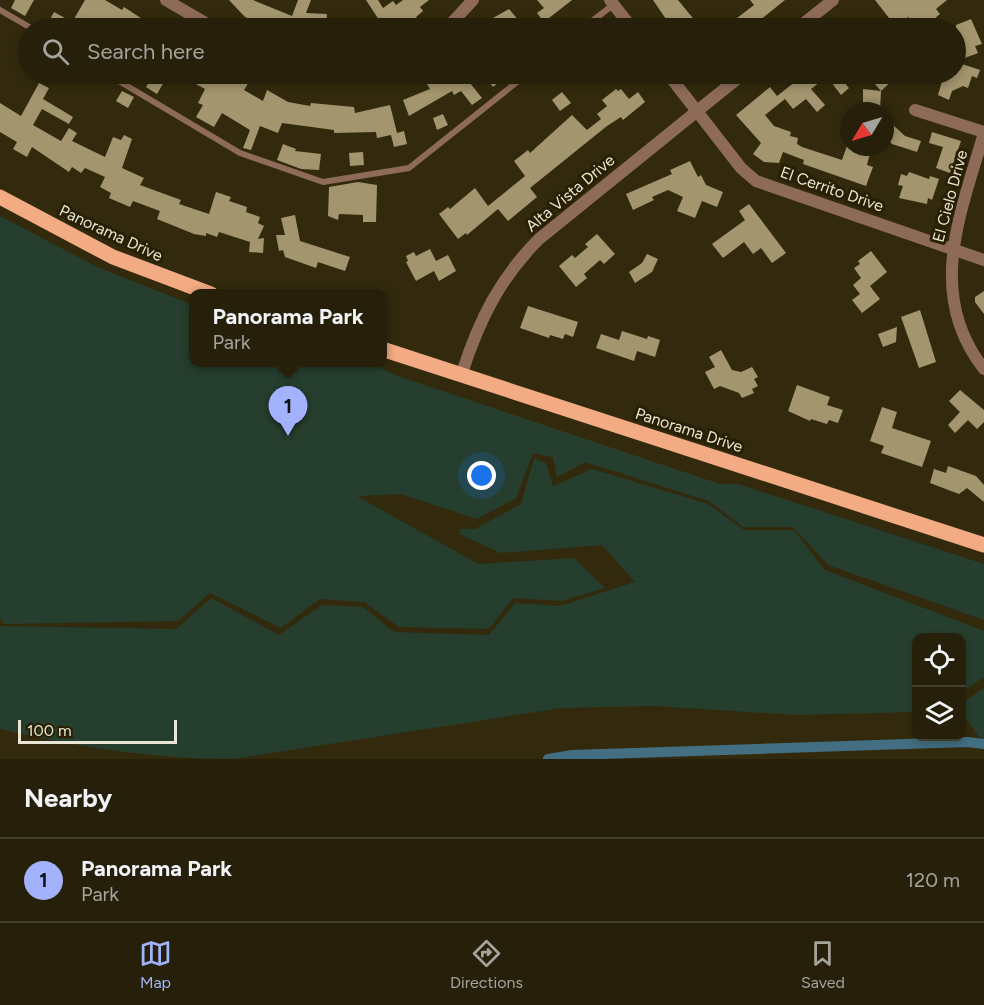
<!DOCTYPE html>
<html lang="en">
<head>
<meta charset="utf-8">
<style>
	body { margin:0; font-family:Figtree,sans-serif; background:#2e2813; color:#f1f3f6 }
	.controls { position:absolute; right:18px; bottom:18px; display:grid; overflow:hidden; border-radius:12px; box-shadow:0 3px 9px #0003 }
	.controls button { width:54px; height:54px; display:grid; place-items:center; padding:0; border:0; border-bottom:2px solid #423e2b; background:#26200a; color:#f1f3f6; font:30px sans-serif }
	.compass { position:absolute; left:840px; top:102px; width:54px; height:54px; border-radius:50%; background:#26200a; box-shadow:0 3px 9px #0003; rotate:232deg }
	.scale { position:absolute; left:18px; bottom:15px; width:159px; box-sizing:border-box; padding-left:6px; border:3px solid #ebe5d5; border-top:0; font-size:16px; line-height:21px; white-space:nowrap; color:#ebe5d5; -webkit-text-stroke:4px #292003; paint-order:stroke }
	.you { position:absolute; left:482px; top:476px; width:21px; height:21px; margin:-15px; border:4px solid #fff; border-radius:50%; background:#1a73e8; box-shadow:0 0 0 9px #1a73e833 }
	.badge { display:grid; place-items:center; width:39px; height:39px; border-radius:50%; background:#a2b2fd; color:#111; font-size:20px; font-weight:700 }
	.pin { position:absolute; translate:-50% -50px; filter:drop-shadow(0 2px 3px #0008) }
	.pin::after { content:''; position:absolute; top:32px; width:21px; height:18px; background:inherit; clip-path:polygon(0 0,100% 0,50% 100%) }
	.popup { position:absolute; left:189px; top:289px; width:198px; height:78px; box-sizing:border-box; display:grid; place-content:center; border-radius:12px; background:#26200a; filter:drop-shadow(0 2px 4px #0005); font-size:20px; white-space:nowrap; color:#a4a39c }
	.popup b { font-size:22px; color:#f1f3f6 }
	.popup::after { content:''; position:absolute; left:50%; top:100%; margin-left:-12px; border:12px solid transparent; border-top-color:#26200a }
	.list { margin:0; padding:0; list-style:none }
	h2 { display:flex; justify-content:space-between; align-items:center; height:78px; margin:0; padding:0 24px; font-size:26px }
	h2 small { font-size:20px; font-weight:400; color:#a4a39c }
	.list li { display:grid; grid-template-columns:39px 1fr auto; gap:18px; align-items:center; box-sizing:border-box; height:84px; padding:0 24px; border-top:2px solid #423e2b }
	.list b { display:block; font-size:22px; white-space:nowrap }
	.list p { margin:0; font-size:20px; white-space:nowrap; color:#a4a39c }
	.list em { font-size:20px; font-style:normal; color:#a4a39c }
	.icon { flex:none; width:33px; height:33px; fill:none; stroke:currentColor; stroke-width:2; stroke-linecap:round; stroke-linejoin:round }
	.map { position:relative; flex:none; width:984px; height:759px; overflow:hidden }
	.search { position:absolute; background:#26200a; box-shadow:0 3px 9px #0003; left:18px; right:18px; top:18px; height:66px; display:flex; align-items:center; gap:15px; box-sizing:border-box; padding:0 21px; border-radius:33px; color:#a4a39c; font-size:22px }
	.sheet { height:162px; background:#26200a }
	nav { display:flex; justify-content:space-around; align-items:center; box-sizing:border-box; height:84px; border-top:2px solid #423e2b; background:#26200a; font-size:16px; color:#a4a39c }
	nav a { display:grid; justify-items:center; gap:3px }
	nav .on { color:#a2b2fd }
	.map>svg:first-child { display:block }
</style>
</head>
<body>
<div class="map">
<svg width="984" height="759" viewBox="0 0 984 759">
	<rect width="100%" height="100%" fill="#332a0d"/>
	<!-- green -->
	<path fill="#263e2e" d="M0 216 97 267 193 305 194 362 370 363 398 376 720 484H738L984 564V620L828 565 793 527H743L709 501 585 462 557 477 553 457 533 453 516 498 477 519 401 494 357 496 478 564 574 558 605 588 562 601 513 598 489 629 399 627 364 602 320 599 281 628 210 593 178 621 4 624 0 618Z
		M534 458 546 463 553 486 592 469 708 504 744 530H794L825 570 984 631V677L962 692V638H916V712L796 715 655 706 562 708 233 759C154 759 77 747 0 729V626L176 629 211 598 279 635 322 605 363 607 394 632 489 635 515 603 560 606 635 582 602 545 501 553 459 534 460 529H475L521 504Z
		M984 688V744L962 713V703Z"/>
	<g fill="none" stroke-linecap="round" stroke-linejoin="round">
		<!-- canal -->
		<path stroke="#426f82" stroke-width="10" d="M548 759 572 755 967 742 984 744"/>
	</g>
	<!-- building -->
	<path fill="#a3956d" d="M15 0H34L25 16 11 8Z
		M85 0H105L122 10 124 7 156 28H118L105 21 100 28H85L87 26 74 19Z
		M229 0H253L292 16 298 0H311L306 13 327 14 326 28H272L245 17Z
		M366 0H378L383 8 393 1 396 5 403 0H429L420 7 423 11 416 17 418 20 408 28H359L379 20Z
		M537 0H572L544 22 537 13 544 8Z
		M653 0H678L701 28H672Z
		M750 0H785L750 28H724L754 5Z
		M875 0H947L936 9 940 14 934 19 942 28H917L908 17 896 27Z
		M509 9 525 28H487L496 21 493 18Z
		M54 12 65 18 59 28 48 23Z
		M971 19 982 44 975 46 978 53 962 59 956 42V25Z
		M956 62 980 70 977 78 972 76 968 88 963 86 952 91 949 100 938 95 944 74H956Z
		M177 74H235L249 82 244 90 263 101 267 90 288 102 310 106 311 103 354 107 355 113 390 105 397 133 404 131 407 144 394 147 391 135 377 138 376 132 334 133V130L282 123 278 133 260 126 251 150 243 148 250 130 222 113 214 127 196 117 203 105 198 103 205 89Z
		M451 74H482L470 83 482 98 472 105 461 91 454 95 452 91 409 116 403 100 430 89 425 81 434 76 437 81Z
		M483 74H497L502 80 493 87Z
		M805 74H830L811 89 825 105 817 112 806 99 793 109 785 99 765 115 774 126 791 132 790 136 798 138 797 144 802 147 842 160 847 146 870 153 867 165 873 167 866 186 803 164 804 160 783 152 779 163 764 162 753 154 761 143 736 115 770 87 777 96Z
		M866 74H906L895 84 892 81 881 91 880 111H863V89L881 91Z
		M153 76 164 82 157 94 146 87Z
		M839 76 849 88 841 95 831 82Z
		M39 83 49 88 43 99 73 117 69 124 42 109 33 125 61 141 69 128 77 133 72 141 105 157 113 137 121 140 124 135 132 139 122 168 144 178 140 185 181 200 179 204 209 214 216 192 231 197 229 201 247 207 246 212 260 217 258 223 264 226 258 239 264 238 263 253 249 252 250 242 219 232 217 237 206 233V236L194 234 157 219 160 211 133 201 130 207 109 198 111 193 100 187 105 177 85 168 81 173 72 167 69 172 32 147 27 157 13 149 17 142 0 132V103L21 116Z
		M616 89 618 91 621 89 629 99 638 92 645 102 623 120 621 117 607 126 530 188 537 197 508 221 498 209 467 235 466 233 458 239 439 214 448 207 450 209 475 188 488 206 525 176 514 161 528 150 530 153 572 115 587 130 601 119 597 114 607 106 602 100Z
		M122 91 134 97 128 108 116 101Z
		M562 92 571 103 560 111 552 100Z
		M443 114 448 125 437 130 433 118Z
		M893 125 905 136 921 141 917 152 892 144 885 138Z
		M932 132 961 141 950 173 936 168 943 147 929 143Z
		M283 144 296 149 295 151 321 154 319 170 301 169 277 160Z
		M363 152 364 165 350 166 349 153Z
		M690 161 698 177 701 175 706 185 723 192 717 207 702 201 695 218 677 211 683 197 668 190 652 197 654 200 633 210 626 194 672 174 670 170Z
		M909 172 929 179 930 176 939 179 932 200 928 198 927 204 899 198 903 186 898 185 901 174 907 176Z
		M358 182 377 185 376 222H363V215L339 214 338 220 328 216 329 187Z
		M749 204 786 253 772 263 761 248 753 254 744 242 723 258 712 244 745 220 739 211Z
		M295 215 300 241 350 257 345 271 318 262 316 268 285 257 283 250 279 251 276 235H285L281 218Z
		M597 234 615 254 604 264 600 260 584 274 587 278 576 287 559 266 572 255 575 258 588 247 585 244Z
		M430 249 436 261 448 255 456 271 439 281 434 271 416 281 406 262 408 261 406 256 414 252 416 256Z
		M871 251 887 272 870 286 880 299 862 313 852 300 860 294 853 285 861 278 854 268 860 264 858 261Z
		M647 254 658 259 652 272 635 283 629 272 642 263Z
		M984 291V314L975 302V297Z
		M528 306 578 322 573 337 565 334 563 339 550 335 549 338 520 328Z
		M920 310 936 362 919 368 901 317Z
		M897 327 896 342 883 347 878 334Z
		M622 331 647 339 648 336 660 340 655 357 637 351 634 361 596 348 601 334 619 340Z
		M721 350 732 370 741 372 752 367 758 377 754 379 758 386 752 389 754 393 742 398 739 393 720 386 714 389 705 372 715 367 709 357Z
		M797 385 830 397 827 405 843 410 838 423 829 420 827 424 811 419 810 421 788 411Z
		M960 390 984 410V422L977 429 968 420 955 433 948 425 960 412 949 401Z
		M882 407 897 412 892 428 931 441 922 467 881 453 884 446 870 441Z
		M948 466 976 476 984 485V502L967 488 959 494 930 483 934 469 946 473Z"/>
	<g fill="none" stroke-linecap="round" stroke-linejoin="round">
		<!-- service -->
		<path stroke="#8e6b58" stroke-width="6" d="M0 10 31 28
			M583 28 613 5
			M107 74 240 153 323 182 409 168 527 74"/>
		<!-- minor -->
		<path stroke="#8e6b58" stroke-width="12" d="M166 0 214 28
			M610 0 632 28
			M447 28 473 0
			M302 74 339 78 375 74
			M668 74 741 168 756 181 984 260
			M915 110 984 132
			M984 133C961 213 925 294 984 369"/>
		<!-- tertiary -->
		<path stroke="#8e6b58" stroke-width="12" d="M798 28 833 0
			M462 373C479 320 500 278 539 239L743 74"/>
		<!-- primary -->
		<path stroke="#f2ab82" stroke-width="15" d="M0 197 113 257 211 294
			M382 349 984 545"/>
	</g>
	<g text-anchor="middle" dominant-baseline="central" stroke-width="6" stroke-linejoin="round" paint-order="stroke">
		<!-- street labels -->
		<g font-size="16" fill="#ebe5d5" stroke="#292003">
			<text transform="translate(832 189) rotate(19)">El Cerrito Drive</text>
			<text transform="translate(570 193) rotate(-40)">Alta Vista Drive</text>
			<text transform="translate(950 196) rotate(-75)">El Cielo Drive</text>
			<text transform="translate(111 233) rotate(25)">Panorama Drive</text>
			<text transform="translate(689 430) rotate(18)">Panorama Drive</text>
		</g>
	</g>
</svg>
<div class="controls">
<button><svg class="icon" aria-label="locate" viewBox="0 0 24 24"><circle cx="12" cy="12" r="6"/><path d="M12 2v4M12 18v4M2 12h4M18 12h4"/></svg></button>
<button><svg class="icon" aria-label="layers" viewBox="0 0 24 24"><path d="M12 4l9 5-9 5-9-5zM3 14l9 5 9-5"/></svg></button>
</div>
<svg class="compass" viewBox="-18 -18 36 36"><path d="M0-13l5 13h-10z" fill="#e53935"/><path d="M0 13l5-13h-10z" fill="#a4a39c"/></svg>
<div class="scale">100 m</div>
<div class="you"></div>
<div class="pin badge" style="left:288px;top:436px">1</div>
<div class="popup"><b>Panorama Park</b>Park</div>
<div class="search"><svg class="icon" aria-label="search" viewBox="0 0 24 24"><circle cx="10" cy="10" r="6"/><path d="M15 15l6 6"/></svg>Search here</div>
</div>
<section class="sheet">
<h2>Nearby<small></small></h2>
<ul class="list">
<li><span class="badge">1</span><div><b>Panorama Park</b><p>Park</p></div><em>120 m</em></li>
</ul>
</section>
<nav>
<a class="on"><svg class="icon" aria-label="map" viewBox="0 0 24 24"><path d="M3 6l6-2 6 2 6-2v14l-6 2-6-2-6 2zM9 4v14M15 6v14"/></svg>Map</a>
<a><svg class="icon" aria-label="directions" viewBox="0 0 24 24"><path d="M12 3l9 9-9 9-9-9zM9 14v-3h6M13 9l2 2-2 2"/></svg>Directions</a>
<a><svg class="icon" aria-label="saved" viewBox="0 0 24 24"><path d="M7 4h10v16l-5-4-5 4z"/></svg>Saved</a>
</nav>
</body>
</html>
